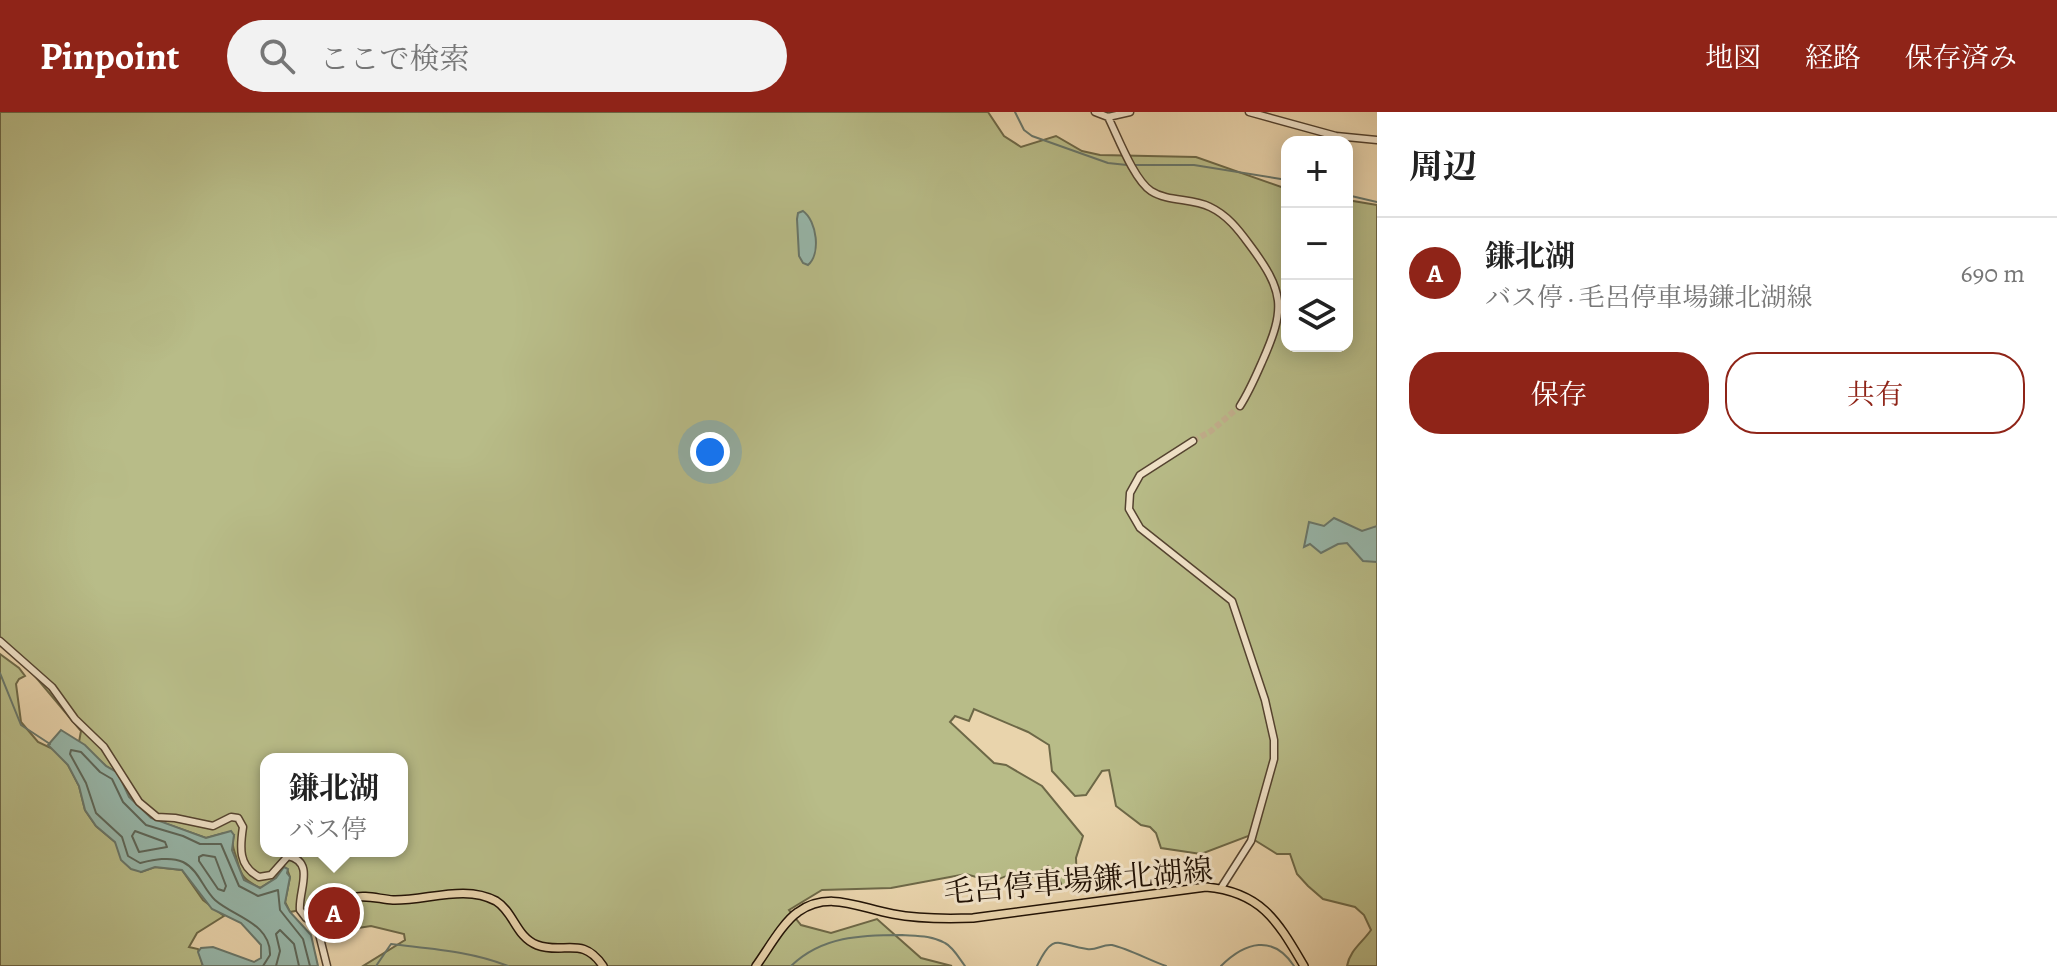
<!DOCTYPE html>
<html lang="ja">
<head>
<meta charset="utf-8">
<style>
	body { margin:0; font-family:Alegreya,"Noto Serif JP",serif; background:#f2f2f2; color:#222 }
	.controls { position:absolute; right:24px; top:24px; display:grid; overflow:hidden; border-radius:16px; box-shadow:0 4px 20px #0003 }
	.controls button { width:72px; height:72px; display:grid; place-items:center; padding:0; border:0; border-bottom:2px solid #e0e0e0; background:#fff; color:#222; font:40px sans-serif }
	.you { position:absolute; left:710px; top:340px; width:28px; height:28px; margin:-20px; border:6px solid #fff; border-radius:50%; background:#1a73e8; box-shadow:0 0 0 12px #1a73e833 }
	.badge { display:grid; place-items:center; width:52px; height:52px; border-radius:50%; background:#8f2418; color:#fff; font-size:26px; font-weight:700 }
	.pin { position:absolute; translate:-50% -50%; border:4px solid #fff; box-shadow:0 2px 8px #0006 }
	.popup { position:absolute; left:260px; top:641px; width:148px; height:104px; box-sizing:border-box; display:grid; place-content:center; border-radius:16px; background:#fff; filter:drop-shadow(0 2px 6px #0005); font-size:26px; white-space:nowrap; color:#767676 }
	.popup b { font-size:30px; color:#222 }
	.popup::after { content:''; position:absolute; left:50%; top:100%; margin-left:-16px; border:16px solid transparent; border-top-color:#fff }
	.list { margin:0; padding:0; list-style:none }
	h2 { display:flex; justify-content:space-between; align-items:center; height:104px; margin:0; padding:0 32px; font-size:34px }
	h2 small { font-size:26px; font-weight:400; color:#767676 }
	.list li { display:grid; grid-template-columns:52px 1fr auto; gap:24px; align-items:center; box-sizing:border-box; height:112px; padding:0 32px; border-top:2px solid #e0e0e0 }
	.list b { display:block; font-size:30px; white-space:nowrap }
	.list p { margin:0; font-size:26px; white-space:nowrap; color:#767676 }
	.list em { font-size:26px; font-style:normal; color:#767676 }
	.actions { display:flex; gap:16px; padding:24px 32px }
	.actions a { flex:1; padding:18px 0; border:2px solid #8f2418; border-radius:32px; text-align:center; font-size:28px; color:#8f2418 }
	.actions .main { background:#8f2418; color:#fff }
	.icon { flex:none; width:44px; height:44px; fill:none; stroke:currentColor; stroke-width:2; stroke-linecap:round; stroke-linejoin:round }
	.map { position:relative; flex:none; width:1377px; height:854px; overflow:hidden }
	header { display:flex; align-items:center; gap:48px; box-sizing:border-box; height:112px; padding:0 40px; background:#8f2418; color:#fff }
	header strong { font-size:38px }
	nav { display:flex; gap:44px; margin-inline-start:auto; font-size:28px }
	.search { width:560px; height:72px; background:#f2f2f2; display:flex; align-items:center; gap:20px; box-sizing:border-box; padding:0 28px; border-radius:44px; color:#767676; font-size:30px }
	main { display:flex }
	aside { flex:1; background:#fff }
	.map>svg:first-child { display:block }
</style>
</head>
<body>
<header>
<strong>Pinpoint</strong>
<div class="search"><svg class="icon" aria-label="search" viewBox="0 0 24 24"><circle cx="10" cy="10" r="6"/><path d="M15 15l6 6"/></svg>ここで検索</div>
<nav><a>地図</a><a>経路</a><a>保存済み</a></nav>
</header>
<main>
<div class="map">
<svg width="1377" height="854" viewBox="0 0 1377 854">
	<rect width="100%" height="100%" fill="#e9d4ac"/>
	<filter id="stains"><feTurbulence type="fractalNoise" baseFrequency=".0025" numOctaves="4"/><feColorMatrix values="0 0 0 0 .2 0 0 0 0 .09 0 0 0 0 .02 0 0 0 .5 -.17"/></filter>
	<radialGradient id="worn" r=".72"><stop offset=".6" stop-color="#630" stop-opacity="0"/><stop offset="1" stop-color="#630" stop-opacity=".3"/></radialGradient>
	<!-- green -->
	<path fill="#b8bc88" stroke="#6d6847" stroke-width="2" fill-rule="evenodd" d="M0 0H988L1004 24 1021 35 1056 24 1082 39 1100 43 1196 45 1287 77V234H1347V88L1377 93V854H1347C1350 838 1362 831 1371 818L1364 803 1355 795 1323 787 1308 774 1297 762 1290 742H1277L1248 724 1201 742 1161 736 1156 721 1150 715 1141 713 1116 694 1109 658 1102 659 1086 683 1075 684 1052 659 1049 633 1028 620 974 597 969 609 955 604 950 610 994 651 1006 653 1042 674 1083 724 1076 746 1077 773 1069 777 1062 774 1057 762 1048 754 1032 765C1016 758 1007 763 993 770L966 762 891 776 822 778 789 798 801 813 831 821 877 807 921 846 952 854H363L405 828 404 822 371 814 345 818 356 808 354 798 335 786 310 796 290 800 285 790 290 765 287 757 284 755 276 766 260 776C244 768 241 764 237 748 234 737 231 734 234 723L224 721 206 726 150 706 129 685 118 661 106 654 79 630 81 619 24 551 0 531ZM266 647H402V739H266Z
		M0 542 19 556 25 564 19 567 16 572 21 610 38 630 55 638 68 653 79 674 85 698 96 714 115 730 141 760 155 755 182 758 203 788 224 804 197 821 189 835 198 837 203 854H0Z"/>
	<!-- water -->
	<path fill="#97b8ac" stroke="#68766a" stroke-width="2" d="M803 99C817 109 821 142 808 153L803 151 799 144 797 107 798 101Z
		M1334 406 1362 419 1377 414V450L1363 449 1347 431 1338 432 1321 441 1310 432 1304 435 1309 410 1324 414Z
		M61 618 85 633 106 654 118 661 129 685 151 706 206 726 231 719 234 723 232 738 244 768 260 776 276 766 284 755 288 757 287 761 290 765 285 791 290 800 311 823 318 854H203L198 840 201 836 213 835 254 850 261 846V833L241 811 212 797 182 758 155 755 141 760 131 757 121 748 115 730 96 714 85 698 79 674 68 653 48 633Z"/>
	<g fill="none" stroke-linecap="round" stroke-linejoin="round">
		<!-- shore -->
		<path stroke="#5c6659" stroke-width="2" d="M135 719 165 730 167 735 139 740 132 724Z
			M203 743 215 745 226 774 224 779 218 777 199 749V745Z
			M263 854 270 843C271 811 234 805 215 788 203 777 199 758 183 750 170 744 153 748 140 751L128 744 122 725 96 701 86 671 70 642 71 638 81 640 100 660 112 667 123 690 146 713 183 724 200 732H221L239 774 258 784 278 778 280 798 303 827 310 854
			M276 854 280 839 276 822 280 818 294 832 299 854"/>
		<!-- stream -->
		<path stroke="#68766a" stroke-width="2" d="M1015 0 1024 18 1032 24 1108 51 1127 53
			M1134 53H1194L1287 68
			M1347 83 1377 90
			M0 561 21 613 50 632
			M376 854 391 832C431 837 470 839 508 854
			M791 854C822 824 861 823 902 823 916 824 931 823 945 831 953 835 959 846 965 854
			M1037 854C1054 819 1057 833 1087 837 1096 839 1102 832 1112 833 1129 837 1149 848 1166 854
			M1221 854C1245 830 1273 822 1294 854"/>
		<!-- minor-tunnel -->
		<path stroke="#c1ad8b" stroke-width="6" stroke-dasharray="6 3" stroke-linecap="butt" d="M1193 329 1211 319 1240 294"/>
		<defs>
			<path id="minor" d="M1095 0 1108 5 1130 0
				M1249 0 1336 24 1377 28
				M1108 5C1118 25 1134 68 1151 79 1168 90 1192 86 1210 95 1227 103 1238 117 1249 132 1285 180 1286 196 1262 250 1255 266 1249 280 1240 294
				M1193 329 1140 363 1130 381 1129 397 1140 416 1232 489 1265 588 1274 628V647L1251 729 1221 776
				M0 529 52 575 75 607 104 635 139 690 157 705 175 706 213 714 231 705 238 706 243 715C240 735 238 754 259 765L271 763 288 744C316 750 298 779 300 798L306 806 316 810 327 854"/>
			<path id="major" d="M316 810C329 804 337 790 351 786 365 782 379 787 393 788 426 789 465 772 496 789 514 800 516 825 537 833 564 843 582 823 603 854
				M756 854C767 839 783 810 798 800 829 778 859 796 893 802 919 807 946 807 973 806L1206 775C1262 780 1278 810 1304 854"/>
		</defs>
		<!-- minor casing -->
		<use href="#minor" stroke="#544330" stroke-width="9"/>
		<!-- major casing -->
		<use href="#major" stroke="#221306" stroke-width="10"/>
		<!-- minor -->
		<use href="#minor" stroke="#f1e3c9" stroke-width="6"/>
		<!-- major -->
		<use href="#major" stroke="#e9d4ac" stroke-width="7"/>
	</g>
	<g text-anchor="middle" dominant-baseline="central" stroke-width="6" stroke-linejoin="round" paint-order="stroke">
		<!-- street labels -->
		<g font-size="30" fill="#221306" stroke="#f1e3c9">
			<text transform="translate(1078 769) rotate(-5)">毛呂停車場鎌北湖線</text>
		</g>
	</g>
	<rect width="100%" height="100%" filter="url(#stains)"/>
	<rect width="100%" height="100%" fill="url(#worn)"/>
</svg>
<div class="controls">
<button>+</button>
<button>−</button>
<button><svg class="icon" aria-label="layers" viewBox="0 0 24 24"><path d="M12 4l9 5-9 5-9-5zM3 14l9 5 9-5"/></svg></button>
</div>
<div class="you"></div>
<div class="pin badge" style="left:334px;top:801px">A</div>
<div class="popup"><b>鎌北湖</b>バス停</div>
</div>
<aside>
<h2>周辺<small></small></h2>
<ul class="list">
<li><span class="badge">A</span><div><b>鎌北湖</b><p>バス停 · 毛呂停車場鎌北湖線</p></div><em>690 m</em></li>
</ul>
<div class="actions"><a class="main">保存</a><a>共有</a></div>
</aside>
</main>
</body>
</html>
